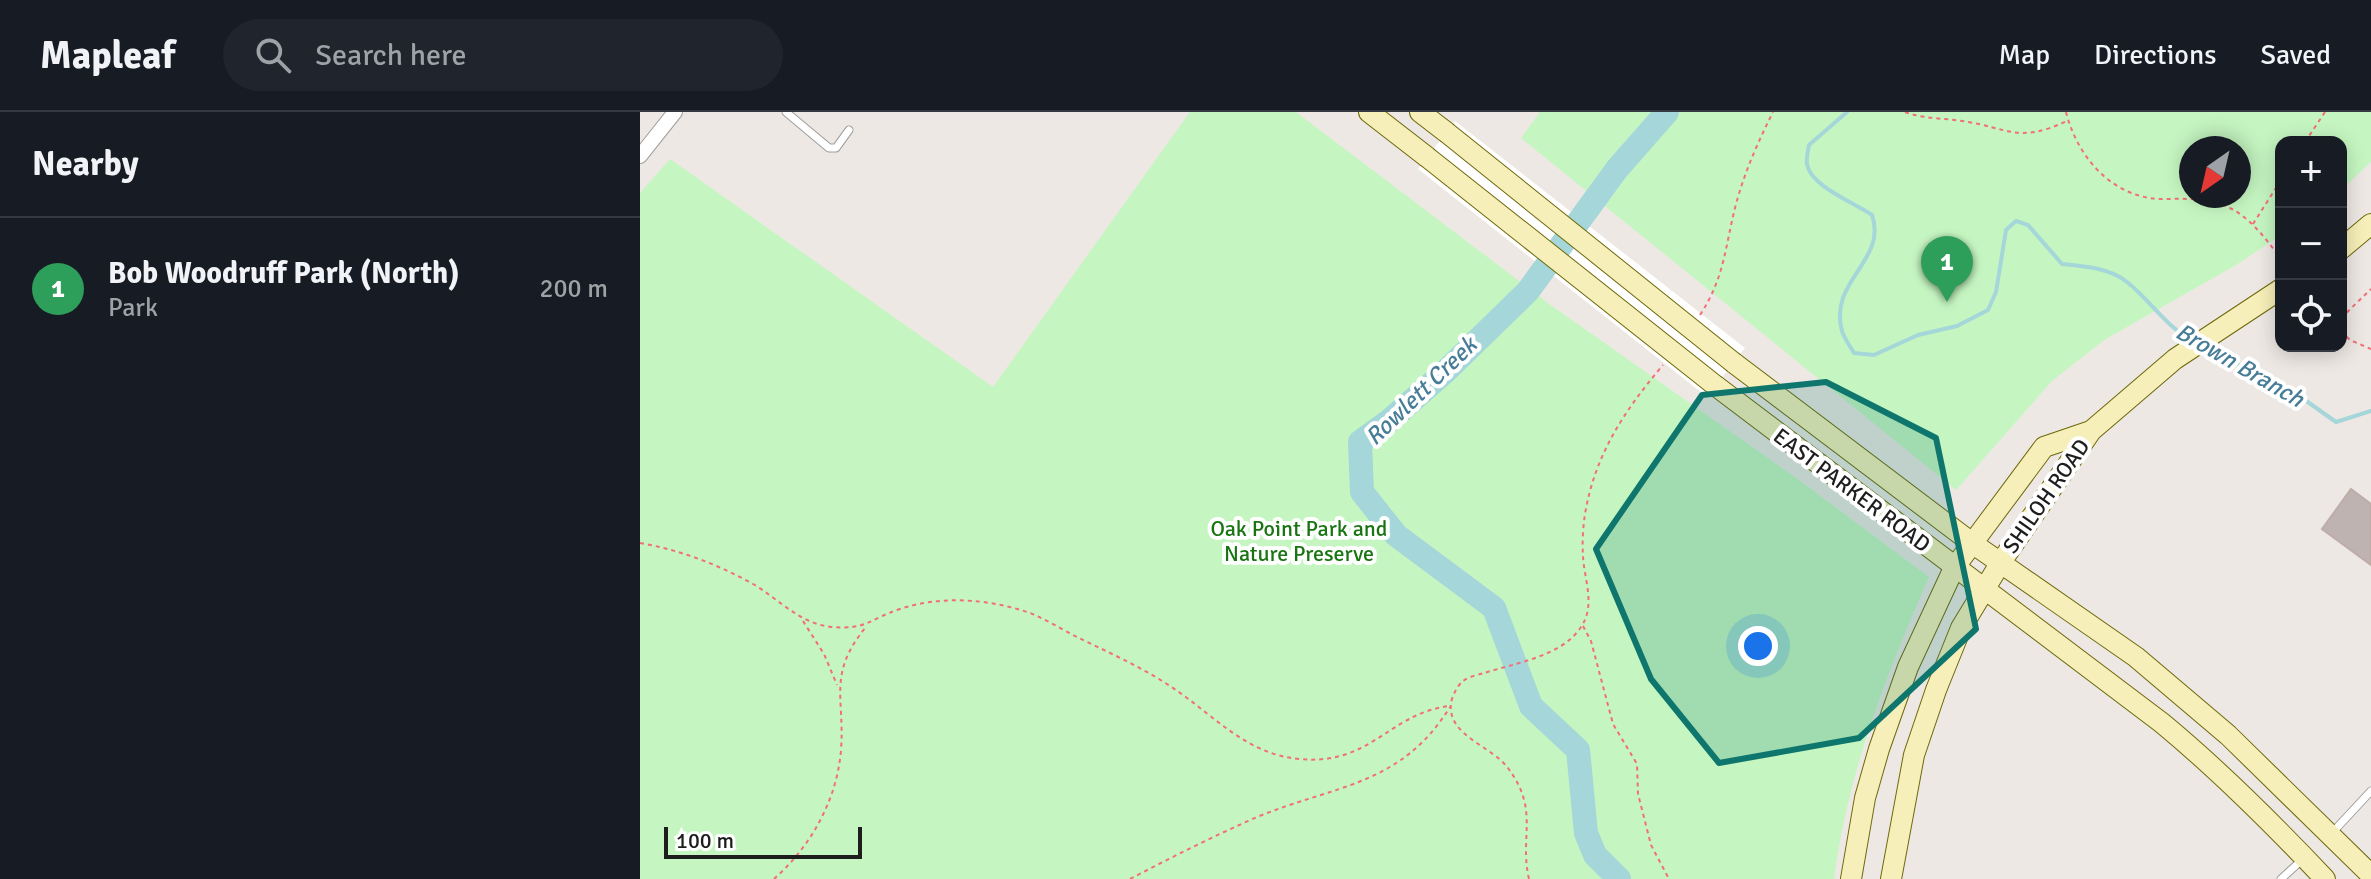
<!DOCTYPE html>
<html lang="en">
<head>
<meta charset="utf-8">
<style>
	body { margin:0; font-family:Signika,sans-serif; background:#20242c; color:#f1f3f6 }
	.controls { position:absolute; right:24px; top:24px; display:grid; overflow:hidden; border-radius:16px; box-shadow:0 4px 20px #0003 }
	.controls button { width:72px; height:72px; display:grid; place-items:center; padding:0; border:0; border-bottom:2px solid #363941; background:#171b24; color:#f1f3f6; font:40px sans-serif }
	.compass { position:absolute; left:1539px; top:24px; width:72px; height:72px; border-radius:50%; background:#171b24; box-shadow:0 4px 20px #0003; rotate:214deg }
	.scale { position:absolute; left:24px; bottom:20px; width:198px; box-sizing:border-box; padding-left:8px; border:4px solid #1d1d1d; border-top:0; font-size:22px; line-height:28px; white-space:nowrap; color:#1d1d1d; -webkit-text-stroke:6px #fff; paint-order:stroke }
	.you { position:absolute; left:1118px; top:534px; width:28px; height:28px; margin:-20px; border:6px solid #fff; border-radius:50%; background:#1a73e8; box-shadow:0 0 0 12px #1a73e833 }
	.badge { display:grid; place-items:center; width:52px; height:52px; border-radius:50%; background:#b45309; color:#fff; font-size:26px; font-weight:700 }
	.pin { position:absolute; translate:-50% -66px; filter:drop-shadow(0 2px 4px #0008) }
	.pin::after { content:''; position:absolute; top:42px; width:28px; height:24px; background:inherit; clip-path:polygon(0 0,100% 0,50% 100%) }
	.list { margin:0; padding:0; list-style:none }
	h2 { display:flex; justify-content:space-between; align-items:center; height:104px; margin:0; padding:0 32px; font-size:34px }
	h2 small { font-size:26px; font-weight:400; color:#9ea1a6 }
	.list li { display:grid; grid-template-columns:52px 1fr auto; gap:24px; align-items:center; box-sizing:border-box; height:144px; padding:0 32px; border-top:2px solid #363941 }
	.list b { display:block; font-size:30px; white-space:nowrap }
	.list p { margin:0; font-size:26px; white-space:nowrap; color:#9ea1a6 }
	.list em { font-size:26px; font-style:normal; color:#9ea1a6 }
	.icon { flex:none; width:44px; height:44px; fill:none; stroke:currentColor; stroke-width:2; stroke-linecap:round; stroke-linejoin:round }
	.map { position:relative; flex:none; width:1731px; height:767px; overflow:hidden }
	header { display:flex; align-items:center; gap:48px; box-sizing:border-box; height:112px; padding:0 40px; background:#171b24; border-bottom:2px solid #363941 }
	header strong { font-size:38px }
	nav { display:flex; gap:44px; margin-inline-start:auto; font-size:28px }
	.search { width:560px; height:72px; background:#20242c; display:flex; align-items:center; gap:20px; box-sizing:border-box; padding:0 28px; border-radius:44px; color:#9ea1a6; font-size:30px }
	main { display:flex }
	aside { flex:1; background:#171b24 }
	.map>svg:first-child { display:block }
</style>
</head>
<body>
<header>
<strong>Mapleaf</strong>
<div class="search"><svg class="icon" aria-label="search" viewBox="0 0 24 24"><circle cx="10" cy="10" r="6"/><path d="M15 15l6 6"/></svg>Search here</div>
<nav><a>Map</a><a>Directions</a><a>Saved</a></nav>
</header>
<main>
<aside>
<h2>Nearby<small></small></h2>
<ul class="list">
<li><span class="badge" style="background:#2e9e5b">1</span><div><b>Bob Woodruff Park (North)</b><p>Park</p></div><em>200 m</em></li>
</ul>
</aside>
<div class="map">
<svg width="1731" height="767" viewBox="0 0 1731 767">
	<rect width="100%" height="100%" fill="#ede8e3"/>
	<!-- park -->
	<path fill="#c5f6c1" fill-rule="evenodd" d="M550 0H656L912 194 1159 368 1289 465C1246 563 1208 660 1194 767H0V81L30 47 353 275Z
		M900 0H1731V50L1701 78V30H1641V123L1596 153 1464 228 1412 269 1316 378 881 26ZM1551 36H1599V84H1551Z"/>
	<!-- pier -->
	<path fill="#fff" d="M815 9 1105 236 1067 285 778 57Z"/>
	<g fill="none" stroke-linecap="round" stroke-linejoin="round">
		<!-- stream -->
		<path stroke="#a5d6d9" stroke-width="4" d="M1207 0 1169 33C1168 39 1166 46 1167 52 1170 74 1215 91 1232 103 1248 149 1188 168 1202 219 1204 226 1210 234 1214 241L1234 243 1278 223 1317 214 1348 198 1356 180 1366 118 1376 109 1388 113 1422 152C1443 154 1470 156 1487 170 1510 188 1525 214 1552 228
			M1566 236 1665 288 1696 310 1731 299"/>
		<!-- river -->
		<path stroke="#a5d6d9" stroke-width="24" d="M979 767 955 743 946 721 938 638 891 594 854 496 756 423 722 380 720 330 749 309 807 258 888 179 977 57 1027 0"/>
	</g>
	<!-- building -->
	<path fill="#beb3b0" stroke="#beada6" stroke-width="2" d="M1711 377 1731 392V453L1682 417Z"/>
	<g fill="none" stroke-linecap="round" stroke-linejoin="round">
		<defs>
			<path id="lane" d="M146 0 189 36H196L209 18
				M1691 722 1731 679
				M1641 767 1663 747"/>
			<path id="street" d="M0 44 35 0"/>
			<path id="secondary" d="M729 0 787 45
				M780 0 806 20
				M1701 137 1731 112
				M1094 251 1332 431 1496 545 1588 623 1731 763
				M1076 274 1522 611C1580 659 1633 712 1685 767
				M1211 767 1225 686 1239 637 1268 555 1314 456 1404 335 1451 319
				M1251 767 1274 643 1296 578 1321 516 1361 450 1451 319 1535 247 1641 177"/>
		</defs>
		<!-- lane casing -->
		<use href="#lane" stroke="#9e9e9e" stroke-width="9"/>
		<!-- street casing -->
		<use href="#street" stroke="#9e9e9e" stroke-width="16"/>
		<!-- secondary casing -->
		<use href="#secondary" stroke="#6d680a" stroke-width="22"/>
		<!-- path -->
		<path stroke="#f26f76" stroke-width="2" stroke-dasharray="4 4" stroke-linecap="butt" d="M1265 0C1284 7 1303 6 1322 9 1370 16 1377 32 1427 9
			M1426 0C1437 44 1471 85 1520 87 1542 87 1567 85 1588 95 1611 106 1626 127 1641 147
			M1665 30 1685 0
			M1613 112 1641 68
			M1060 203C1085 165 1085 134 1096 92 1105 59 1118 30 1133 0
			M1701 206 1731 177
			M1701 219 1710 228 1731 237
			M0 431C40 438 77 452 113 472 140 488 159 511 191 515 228 518 229 507 260 497 301 483 350 487 390 501 407 508 423 518 439 526 470 541 501 555 530 574 573 602 605 642 659 647 731 654 748 602 809 594
			M163 509 184 542 197 573
			M943 514 951 529 973 612 997 652 998 682 1011 733 1029 767
			M134 767C171 734 197 688 201 638 205 586 187 562 226 515
			M490 767C532 745 574 724 617 705 695 673 761 674 810 595
			M889 767C879 724 900 699 868 656 852 634 807 624 811 591 812 585 817 574 822 570 827 565 837 563 844 561 876 551 922 544 941 515 956 493 944 467 943 444 942 431 943 415 945 402 955 342 985 298 1023 253"/>
		<!-- lane -->
		<use href="#lane" stroke="#fff" stroke-width="7"/>
		<!-- street -->
		<use href="#street" stroke="#fff" stroke-width="14"/>
		<!-- secondary -->
		<use href="#secondary" stroke="#f6efb9" stroke-width="20"/>
		<defs>
			<path id="secondary-bridge" d="M806 20 1094 251
				M787 45 1076 274"/>
		</defs>
		<!-- secondary-bridge casing -->
		<use href="#secondary-bridge" stroke="#6d680a" stroke-width="22" stroke-linecap="butt"/>
		<!-- secondary-bridge -->
		<use href="#secondary-bridge" stroke="#f6efb9" stroke-width="20"/>
	</g>
	<!-- marked area -->
	<path fill="#0f766e" fill-opacity="0.2" stroke="#0f766e" stroke-width="6" stroke-linejoin="round" d="M1186 270 1296 326 1336 517 1219 626 1079 651 1011 567 956 437 1062 283Z"/>
	<g text-anchor="middle" dominant-baseline="central" stroke-width="8" stroke-linejoin="round" paint-order="stroke">
		<!-- street labels -->
		<g font-size="22" fill="#1d1d1d" stroke="#fff">
			<text transform="translate(1212 378) rotate(37)">EAST PARKER ROAD</text>
			<text transform="translate(1406 384) rotate(-55)">SHILOH ROAD</text>
		</g>
		<!-- park labels -->
		<g font-size="22" fill="#187511" stroke="#fff">
			<text x="659" y="416">Oak Point Park and<tspan x="659" dy="25">Nature Preserve</tspan></text>
		</g>
		<!-- water labels -->
		<g font-size="24" font-style="italic" fill="#487d98" stroke="#fff">
			<text transform="translate(1600 253) rotate(30)">Brown Branch</text>
			<text transform="translate(781 279) rotate(-44)">Rowlett Creek</text>
		</g>
	</g>
</svg>
<div class="controls">
<button>+</button>
<button>−</button>
<button><svg class="icon" aria-label="locate" viewBox="0 0 24 24"><circle cx="12" cy="12" r="6"/><path d="M12 2v4M12 18v4M2 12h4M18 12h4"/></svg></button>
</div>
<svg class="compass" viewBox="-18 -18 36 36"><path d="M0-13l5 13h-10z" fill="#e53935"/><path d="M0 13l5-13h-10z" fill="#9ea1a6"/></svg>
<div class="scale">100 m</div>
<div class="you"></div>
<div class="pin badge" style="left:1307px;top:190px;background:#2e9e5b">1</div>
</div>
</main>
</body>
</html>
